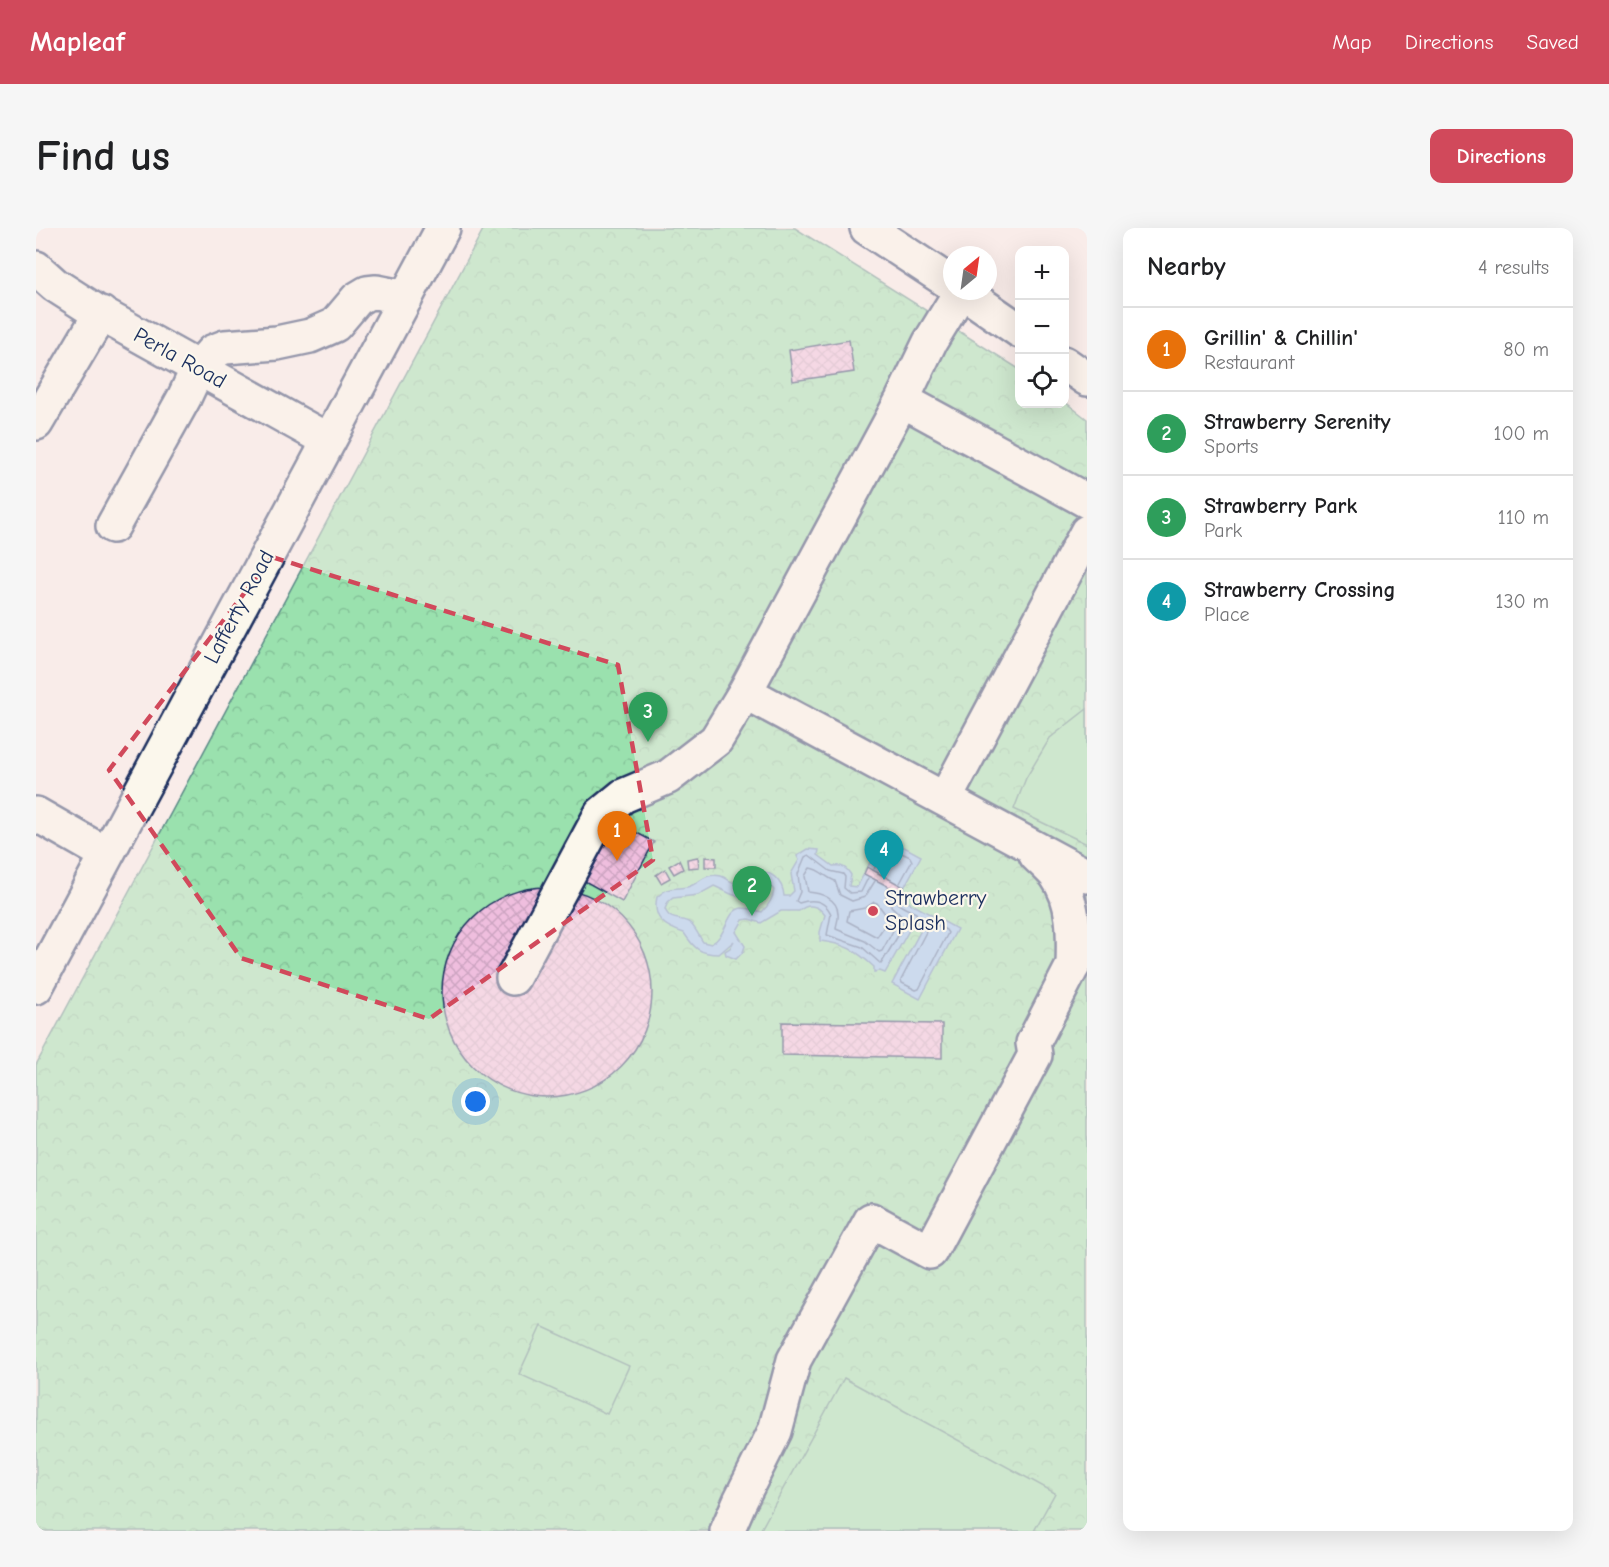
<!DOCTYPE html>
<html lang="en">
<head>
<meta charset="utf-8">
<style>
	body { margin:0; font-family:"Comic Neue",sans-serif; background:#f6f6f6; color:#202124 }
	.controls { position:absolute; right:18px; top:18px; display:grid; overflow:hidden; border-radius:12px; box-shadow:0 6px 24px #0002 }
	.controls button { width:54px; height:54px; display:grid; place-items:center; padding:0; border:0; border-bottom:2px solid #e0e0e0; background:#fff; color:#202124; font:30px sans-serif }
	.compass { position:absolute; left:907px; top:18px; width:54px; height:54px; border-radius:50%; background:#fff; box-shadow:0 6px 24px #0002; rotate:29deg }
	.you { position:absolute; left:440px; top:874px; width:21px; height:21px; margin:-15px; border:4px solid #fff; border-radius:50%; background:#1a73e8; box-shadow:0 0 0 9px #1a73e833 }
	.badge { display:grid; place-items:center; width:39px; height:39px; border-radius:50%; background:#d1495b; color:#fff; font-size:20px; font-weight:700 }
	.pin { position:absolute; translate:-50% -50px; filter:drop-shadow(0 2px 3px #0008) }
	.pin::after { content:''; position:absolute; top:32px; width:21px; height:18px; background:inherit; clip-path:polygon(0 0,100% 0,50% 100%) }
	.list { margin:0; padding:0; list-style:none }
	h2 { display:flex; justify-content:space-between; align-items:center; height:78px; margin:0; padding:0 24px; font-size:26px }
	h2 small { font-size:20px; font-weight:400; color:#757577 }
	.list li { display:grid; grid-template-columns:39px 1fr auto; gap:18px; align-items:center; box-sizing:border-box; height:84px; padding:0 24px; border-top:2px solid #e0e0e0 }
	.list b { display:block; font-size:22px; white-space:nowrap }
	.list p { margin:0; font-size:20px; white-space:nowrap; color:#757577 }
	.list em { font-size:20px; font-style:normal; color:#757577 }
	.icon { flex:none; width:33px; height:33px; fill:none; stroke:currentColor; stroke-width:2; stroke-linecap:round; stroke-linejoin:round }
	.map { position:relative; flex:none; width:1051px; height:1303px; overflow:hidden; border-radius:12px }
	header { display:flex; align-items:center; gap:36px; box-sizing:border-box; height:84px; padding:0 30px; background:#d1495b; color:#fff }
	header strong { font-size:28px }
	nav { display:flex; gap:33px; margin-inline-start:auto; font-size:21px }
	.intro { display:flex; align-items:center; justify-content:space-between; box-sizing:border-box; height:144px; padding:0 36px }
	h1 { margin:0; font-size:42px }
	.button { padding:15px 27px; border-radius:12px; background:#d1495b; color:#fff; font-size:21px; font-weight:700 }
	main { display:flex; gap:36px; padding:0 36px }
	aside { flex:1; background:#fff; border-radius:12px; box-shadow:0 6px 24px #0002 }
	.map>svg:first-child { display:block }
</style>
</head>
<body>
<header>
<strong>Mapleaf</strong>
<nav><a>Map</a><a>Directions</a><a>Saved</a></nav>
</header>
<div class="intro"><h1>Find us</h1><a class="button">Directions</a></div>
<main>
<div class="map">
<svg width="1051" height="1303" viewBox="0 0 1051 1303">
	<defs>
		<pattern id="forest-crowns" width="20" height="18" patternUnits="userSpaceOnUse" patternTransform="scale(1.5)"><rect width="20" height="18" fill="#9ae1ae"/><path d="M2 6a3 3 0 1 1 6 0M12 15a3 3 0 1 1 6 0" fill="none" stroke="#84c198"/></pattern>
		<pattern id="building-cross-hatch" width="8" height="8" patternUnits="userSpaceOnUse" patternTransform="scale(1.5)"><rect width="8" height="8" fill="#efbede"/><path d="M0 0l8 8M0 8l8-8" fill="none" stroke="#cca4c1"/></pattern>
	</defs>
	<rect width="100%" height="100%" fill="#f9ece9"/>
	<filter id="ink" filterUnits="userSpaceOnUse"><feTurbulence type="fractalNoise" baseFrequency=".0167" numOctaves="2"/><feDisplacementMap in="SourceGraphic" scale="12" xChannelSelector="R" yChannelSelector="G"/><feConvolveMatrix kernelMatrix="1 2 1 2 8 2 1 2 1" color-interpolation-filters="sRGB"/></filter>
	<g filter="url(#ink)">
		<!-- forest -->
		<path fill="url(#forest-crowns)" stroke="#5a8886" stroke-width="1.5" d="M448 0H759L983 141 984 176 1029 174 1051 191V1303H0V837Z"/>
		<!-- pitch -->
		<path fill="#9ae1ae" stroke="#5a8886" stroke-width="1.5" d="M1051 481V616L978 581 990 550 1014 510Z
			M505 1098 593 1138 571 1186 483 1146Z
			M808 1150 1019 1265 998 1303H724Z"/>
		<!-- water -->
		<path fill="#96c4f1" stroke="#6588b6" stroke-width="1.5" fill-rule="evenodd" d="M848 608 885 628 863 669 921 701 884 771 856 756 885 702 881 697H876L849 745 844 743 838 744V739C820 722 809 716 784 713V704L789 687C782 677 772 675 763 683H745L725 695 713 691 707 692 700 704 709 718 707 724 700 731 690 727 689 723 694 720 698 713 683 726C663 726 658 720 648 705 629 699 616 691 621 669 635 657 635 662 651 659 664 656 668 644 685 648 691 650 695 655 702 656 710 656 711 651 717 647 734 638 747 654 748 668H753L758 663 755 646 763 632 761 628 772 621 783 622 782 627 797 638C806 637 810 639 815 647L813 658 821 659ZM726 656 734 658 738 662C737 671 733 677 726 684 720 683 713 680 706 680 690 682 692 707 675 716L667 714C663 708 660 701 655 696 646 688 634 695 629 681L632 674 637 670 662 667 678 658C690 663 697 669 710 669L720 658Z"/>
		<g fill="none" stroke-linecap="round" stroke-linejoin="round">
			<!-- shore -->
			<path stroke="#4c6b99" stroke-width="1.5" d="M838 641 851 618 874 629 876 633 864 655
				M832 650 825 664 814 665 808 660 809 649 807 646 794 643 773 627 769 629 762 646 764 664 760 673 763 675C778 670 789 672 795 686L791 707 826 719 845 736 871 693 881 688 880 685C870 680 854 676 859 664
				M839 653 829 669 816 673 804 667 799 653C790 650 784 641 774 640L769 648 772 664C784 665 802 670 802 686 803 691 800 696 800 701L829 713 843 724 846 723 865 688C858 678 845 676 852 660
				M838 674 841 675 853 691 841 709 811 693 813 683 829 680Z
				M890 692 910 702 912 705 883 761 880 762 866 755 865 752 890 704 888 695Z"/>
		</g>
		<!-- building -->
		<path fill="url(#building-cross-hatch)" stroke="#1b2f5e" stroke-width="1.5" d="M813 112 818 144 757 153 753 122Z
			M577 592 618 614 586 674 545 651Z
			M662 629 663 639 652 640 651 631Z
			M669 629 680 630V639H669Z
			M643 632 647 641 638 646 633 638Z
			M831 639 868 659 865 665 828 646Z
			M629 641 634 650 625 655 620 647Z
			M406 764a105 105 0 1 1 210 0a105 105 0 1 1-210 0Z
			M746 794 906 796V830L746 827Z"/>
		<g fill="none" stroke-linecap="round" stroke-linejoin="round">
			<defs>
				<path id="minor" d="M831 0 916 56
					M0 40 19 57 58 82 293 213
					M926 63 984 103
					M1028 135 1051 151
					M866 172 1051 273
					M0 195 65 85
					M77 298 148 170 162 140 176 124 189 119 241 115 274 108 299 97 321 71 331 65 340 64 370 70
					M709 464 1051 648
					M909 571 1051 304
					M0 586 70 626
					M1000 627C1007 634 1014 640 1020 647 1039 673 1038 707 1037 738
					M477 750 565 586 587 568 632 549 680 512 709 464 866 172 894 114 925 63
					M0 759 407 0
					M691 1303 704 1273 739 1203 758 1132 835 992 894 1024 999 827 997 815 1051 710"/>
			</defs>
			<!-- minor casing -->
			<use href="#minor" stroke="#1b2f5e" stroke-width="38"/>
			<!-- minor -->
			<use href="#minor" stroke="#fbf7ec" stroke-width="33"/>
		</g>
	</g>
	<!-- marked area -->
	<path d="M0 0H1051V1303H0ZM236 329 582 437 617 632 393 791 205 730 73 542Z" fill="#f9ece9" fill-opacity=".55" fill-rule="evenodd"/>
	<path fill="none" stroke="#d1495b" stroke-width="4.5" stroke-dasharray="12 8" stroke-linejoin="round" d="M236 329 582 437 617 632 393 791 205 730 73 542Z"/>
	<!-- markers -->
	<circle fill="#d1495b" stroke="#fbf7ec" stroke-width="2" cx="837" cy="683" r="6"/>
	<g text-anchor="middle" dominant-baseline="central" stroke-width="4.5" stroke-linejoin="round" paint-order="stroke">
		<!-- street labels -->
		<g font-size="22" fill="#1b2f5e" stroke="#fbf7ec">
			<text transform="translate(144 130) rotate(29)">Perla Road</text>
			<text transform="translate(203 379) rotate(-62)">Lafferty Road</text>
		</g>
		<!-- poi labels -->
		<g font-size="22" fill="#1b2f5e" stroke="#fbf7ec" text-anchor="start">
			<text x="849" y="670">Strawberry<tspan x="849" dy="25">Splash</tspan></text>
		</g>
	</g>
</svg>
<div class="controls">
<button>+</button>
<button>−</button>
<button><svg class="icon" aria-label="locate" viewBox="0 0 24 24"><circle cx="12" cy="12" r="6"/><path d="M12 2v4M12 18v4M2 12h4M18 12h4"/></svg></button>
</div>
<svg class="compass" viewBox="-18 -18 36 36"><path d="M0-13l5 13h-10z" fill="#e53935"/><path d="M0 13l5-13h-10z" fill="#757577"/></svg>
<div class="you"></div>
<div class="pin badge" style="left:581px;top:633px;background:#e8710a">1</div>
<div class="pin badge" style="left:716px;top:688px;background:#2e9e5b">2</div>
<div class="pin badge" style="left:612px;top:514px;background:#2e9e5b">3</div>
<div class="pin badge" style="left:848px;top:652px;background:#0f9aa8">4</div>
</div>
<aside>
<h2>Nearby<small>4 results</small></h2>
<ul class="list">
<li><span class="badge" style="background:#e8710a">1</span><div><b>Grillin' &amp; Chillin'</b><p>Restaurant</p></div><em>80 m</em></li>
<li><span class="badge" style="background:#2e9e5b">2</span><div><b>Strawberry Serenity</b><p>Sports</p></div><em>100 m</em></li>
<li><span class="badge" style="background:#2e9e5b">3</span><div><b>Strawberry Park</b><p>Park</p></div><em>110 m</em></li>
<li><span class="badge" style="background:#0f9aa8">4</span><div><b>Strawberry Crossing</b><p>Place</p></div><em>130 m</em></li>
</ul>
</aside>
</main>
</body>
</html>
